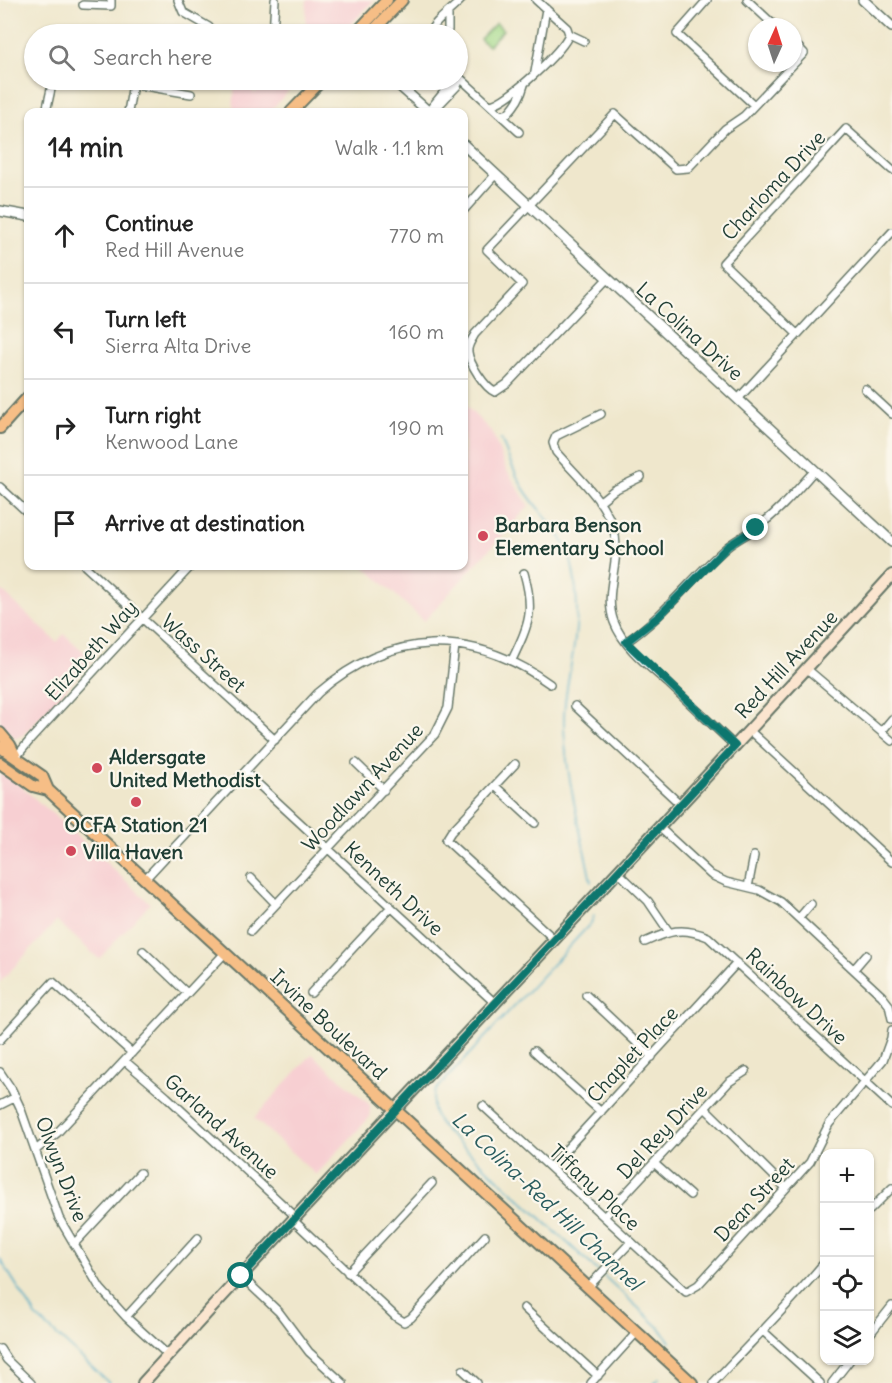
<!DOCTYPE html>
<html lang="en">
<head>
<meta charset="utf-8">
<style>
	body { margin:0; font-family:Delius,sans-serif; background:#f6f6f6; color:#222 }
	.controls { position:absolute; right:18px; bottom:18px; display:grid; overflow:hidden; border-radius:12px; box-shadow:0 2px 4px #0004 }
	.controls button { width:54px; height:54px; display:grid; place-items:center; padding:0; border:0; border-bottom:2px solid #e0e0e0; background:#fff; color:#222; font:30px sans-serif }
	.compass { position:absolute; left:748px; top:18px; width:54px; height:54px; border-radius:50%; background:#fff; box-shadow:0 2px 4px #0004; rotate:3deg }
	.stop { position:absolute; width:18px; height:18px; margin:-14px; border:4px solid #0f766e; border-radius:50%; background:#fff }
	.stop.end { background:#0f766e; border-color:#fff; box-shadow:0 2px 6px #0008 }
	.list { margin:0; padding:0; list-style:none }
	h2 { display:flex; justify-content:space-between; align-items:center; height:78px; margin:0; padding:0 24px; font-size:26px }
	h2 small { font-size:20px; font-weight:400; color:#767676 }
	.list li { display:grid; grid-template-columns:39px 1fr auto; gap:18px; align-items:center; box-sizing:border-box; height:96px; padding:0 24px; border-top:2px solid #e0e0e0 }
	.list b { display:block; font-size:22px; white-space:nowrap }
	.list p { margin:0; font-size:20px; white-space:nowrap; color:#767676 }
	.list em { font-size:20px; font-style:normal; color:#767676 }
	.icon { flex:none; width:33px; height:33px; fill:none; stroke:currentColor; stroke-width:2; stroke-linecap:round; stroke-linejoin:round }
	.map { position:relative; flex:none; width:892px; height:1383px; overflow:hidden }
	.search { position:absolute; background:#fff; box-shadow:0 2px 4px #0004; left:24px; top:24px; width:444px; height:66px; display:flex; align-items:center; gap:15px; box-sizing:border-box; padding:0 21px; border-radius:33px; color:#767676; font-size:22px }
	.panel { position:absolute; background:#fff; box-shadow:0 2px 4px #0004; left:24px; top:108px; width:444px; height:462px; border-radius:12px }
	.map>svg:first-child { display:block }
</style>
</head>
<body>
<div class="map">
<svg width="892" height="1383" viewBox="0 0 892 1383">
	<rect width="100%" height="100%" fill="#fbf7ec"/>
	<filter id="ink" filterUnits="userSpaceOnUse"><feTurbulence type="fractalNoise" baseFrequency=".0167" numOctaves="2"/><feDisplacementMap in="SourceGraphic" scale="12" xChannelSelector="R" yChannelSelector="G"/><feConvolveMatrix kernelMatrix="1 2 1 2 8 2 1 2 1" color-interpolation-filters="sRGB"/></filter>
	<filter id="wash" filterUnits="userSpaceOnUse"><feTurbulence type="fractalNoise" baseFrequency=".008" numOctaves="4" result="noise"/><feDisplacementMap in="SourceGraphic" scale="24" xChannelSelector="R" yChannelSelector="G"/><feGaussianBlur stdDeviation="1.35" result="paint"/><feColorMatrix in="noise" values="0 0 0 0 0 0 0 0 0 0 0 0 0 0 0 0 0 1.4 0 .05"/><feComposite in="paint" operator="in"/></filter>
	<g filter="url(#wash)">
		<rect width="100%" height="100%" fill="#efe7cc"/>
		<!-- built -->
		<path fill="#f7cfd2" d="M307 0H374L342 34H305Z
			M235 80H241L255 93 269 80H297L298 81 269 112H233Z
			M464 404 492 432 506 469 529 506 424 621 364 566H464Z
			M0 589 57 642 64 634 93 660 23 735 16 738 0 725Z
			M0 774 12 779 62 822 150 903 99 959 57 921 0 982Z
			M312 1054 370 1105V1117L316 1175 254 1118Z"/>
		<!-- green -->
		<path fill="#a4d989" stroke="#628b5e" stroke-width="1.5" d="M496 23 503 30 488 46 480 39Z"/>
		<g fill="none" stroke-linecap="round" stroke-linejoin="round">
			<!-- stream -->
			<path stroke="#44a7c4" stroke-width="1.5" d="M501 439C508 456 514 473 524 489 541 516 564 531 572 565 577 588 578 615 575 638 572 666 564 692 564 720 564 770 581 832 591 882
				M594 916 591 923 436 1090C429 1106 434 1118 445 1130L598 1271
				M0 1259 36 1316 109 1383
				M604 1276 661 1329 670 1342
				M654 1383 659 1378"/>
		</g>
	</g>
	<g filter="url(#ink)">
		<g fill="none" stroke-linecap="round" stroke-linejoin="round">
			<defs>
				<path id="minor" d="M178 0 183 12 209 27
					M536 0 567 28 569 34 584 41
					M707 0 677 34 754 105
					M747 0 776 27
					M83 5 111 6V0
					M273 34 275 0
					M429 34C434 21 451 11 461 0
					M444 34 448 30V15
					M535 72 546 9
					M458 76 519 132
					M490 105C507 103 564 50 569 34
					M435 109 457 86 460 79
					M46 112 53 80
					M128 112 133 84 191 94
					M430 112 431 108 453 81 460 79
					M499 114H507C516 105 521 97 524 85
					M464 210 495 175
					M607 279 507 384 495 392C485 388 469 363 468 352 467 345 472 340 475 334L522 284 487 250 615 114 676 169 688 168 725 129 744 116 804 53 793 42
					M797 334 723 263 846 129 892 170
					M865 389 892 414
					M738 399 892 232
					M601 414 556 436 553 443 556 452C580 480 618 510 616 550 615 575 605 598 614 622 624 648 649 666 668 683 690 704 713 725 735 746
					M0 487 28 513
					M599 502 614 490 641 477
					M85 566 275 740
					M626 642C665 616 691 578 726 548 735 540 747 535 756 528 779 512 797 490 815 470
					M512 660C529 624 535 612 524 573
					M807 669 892 741
					M575 706 680 804
					M749 730 892 862
					M882 731 892 719
					M16 757 31 739 191 566
					M356 763 384 790
					M515 764 451 832 446 840 555 940
					M245 772 496 1004
					M495 786 535 823
					M659 827 711 875 726 882 759 890 781 902 882 996 889 1005 892 1019
					M618 872 648 901 669 932
					M251 878 276 904
					M145 879 318 693C390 630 472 628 550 684
					M748 887 754 856
					M799 918 811 904
					M251 931 435 734 448 708 455 645
					M645 942C669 931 682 926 708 937L892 1106
					M143 951 187 993
					M854 969 866 955
					M311 993 391 907
					M586 995 652 1057
					M0 1040 53 982 132 1053
					M534 1051 601 1112
					M125 1061 167 1097 295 1216
					M0 1072 12 1090 20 1107 59 1218 100 1288 126 1317 168 1355
					M0 1105 16 1097
					M483 1106 686 1292 698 1285 810 1162 829 1124 883 1060 891 1038 892 1030
					M706 1109 786 1188
					M37 1149 57 1133 225 953
					M655 1164 690 1195
					M550 1167 737 963
					M870 1210 892 1188
					M604 1217 729 1082 746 1071
					M292 1219 396 1317 404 1322 411 1318 485 1236
					M74 1244 140 1173
					M348 1273 432 1183
					M241 1276 279 1312 309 1352 343 1383
					M588 1287 631 1242
					M524 1308 598 1376
					M126 1317 198 1238
					M763 1331 820 1383
					M870 1334 892 1306
					M0 1349 7 1360 31 1383
					M463 1370 477 1383
					M591 1383 637 1332
					M713 1383C750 1343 789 1305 824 1263
					M832 1383 850 1360"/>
				<path id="tertiary" d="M863 0 892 27
					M393 80 429 112
					M464 145 892 542
					M0 211 28 216"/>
				<path id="secondary" d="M143 1383C390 1111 645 847 892 575"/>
				<path id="primary" d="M358 34 359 30 387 0
					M370 34 402 0
					M291 112 322 80
					M0 428 28 397
					M0 733 10 745 16 757
					M0 747 42 776 48 790 692 1383
					M0 763 33 786 48 790"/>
			</defs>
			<!-- minor casing -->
			<use href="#minor" stroke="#687869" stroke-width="10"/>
			<!-- tertiary casing -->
			<use href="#tertiary" stroke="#687869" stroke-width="12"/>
			<!-- secondary casing -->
			<use href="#secondary" stroke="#687869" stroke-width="14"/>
			<!-- primary casing -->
			<use href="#primary" stroke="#687869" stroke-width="14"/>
			<!-- minor -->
			<use href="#minor" stroke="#fff" stroke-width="7"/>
			<!-- tertiary -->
			<use href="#tertiary" stroke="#fff" stroke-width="9"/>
			<!-- secondary -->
			<use href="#secondary" stroke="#fbe5cf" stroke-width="10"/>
			<!-- primary -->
			<use href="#primary" stroke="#f6be86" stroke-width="10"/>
		</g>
	</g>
	<g fill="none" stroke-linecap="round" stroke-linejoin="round" filter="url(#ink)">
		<!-- route -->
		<path stroke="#0f766e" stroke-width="8" d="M241 1276 735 746 626 642 658 617 728 546 756 528"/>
	</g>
	<!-- markers -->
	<g fill="#d1495b" stroke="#fbf7ec" stroke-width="2">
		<circle cx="483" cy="536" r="6"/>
		<circle cx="97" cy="768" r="6"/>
		<circle cx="136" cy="802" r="6"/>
		<circle cx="71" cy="851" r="6"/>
	</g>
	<g text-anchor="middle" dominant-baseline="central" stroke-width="4.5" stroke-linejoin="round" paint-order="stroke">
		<!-- street labels -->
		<g font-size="20" fill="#1f3d34" stroke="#fbf7ec">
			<text transform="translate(773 185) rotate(-47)">Charloma Drive</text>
			<text transform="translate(690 331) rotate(42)">La Colina Drive</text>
			<text transform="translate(91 650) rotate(-48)">Elizabeth Way</text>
			<text transform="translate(204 653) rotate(42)">Wass Street</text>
			<text transform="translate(786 664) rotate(-47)">Red Hill Avenue</text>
			<text transform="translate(362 787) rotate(-47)">Woodlawn Avenue</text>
			<text transform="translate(394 888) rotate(43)">Kenneth Drive</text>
			<text transform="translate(797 996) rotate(43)">Rainbow Drive</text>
			<text transform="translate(329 1024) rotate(43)">Irvine Boulevard</text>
			<text transform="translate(632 1054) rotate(-47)">Chaplet Place</text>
			<text transform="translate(222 1126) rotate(42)">Garland Avenue</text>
			<text transform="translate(662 1131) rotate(-47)">Del Rey Drive</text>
			<text transform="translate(62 1169) rotate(69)">Olwyn Drive</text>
			<text transform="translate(595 1187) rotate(43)">Tiffany Place</text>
			<text transform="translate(754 1199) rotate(-47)">Dean Street</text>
		</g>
		<!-- poi labels -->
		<g font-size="20" font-weight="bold" fill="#1f3d34" stroke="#fbf7ec" text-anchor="start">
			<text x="495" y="524">Barbara Benson<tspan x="495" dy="23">Elementary School</tspan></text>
			<text x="109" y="756">Aldersgate<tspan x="109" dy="23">United Methodist</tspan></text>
			<text x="136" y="824" text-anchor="middle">OCFA Station 21</text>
			<text x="83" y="851">Villa Haven</text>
		</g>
		<!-- water labels -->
		<g font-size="21" font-style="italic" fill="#2a5d5f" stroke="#fbf7ec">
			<text transform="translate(547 1201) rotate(43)">La Colina-Red Hill Channel</text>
		</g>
	</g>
</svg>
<div class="controls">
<button>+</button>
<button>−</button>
<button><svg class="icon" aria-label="locate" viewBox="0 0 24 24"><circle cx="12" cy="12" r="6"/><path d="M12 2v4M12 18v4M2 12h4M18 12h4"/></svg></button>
<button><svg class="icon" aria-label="layers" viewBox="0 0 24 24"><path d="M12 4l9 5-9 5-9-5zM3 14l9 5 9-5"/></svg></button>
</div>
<svg class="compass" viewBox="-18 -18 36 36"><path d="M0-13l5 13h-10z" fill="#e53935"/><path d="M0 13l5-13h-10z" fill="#767676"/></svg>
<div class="stop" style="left:241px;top:1276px"></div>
<div class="stop end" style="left:756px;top:528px"></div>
<div class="search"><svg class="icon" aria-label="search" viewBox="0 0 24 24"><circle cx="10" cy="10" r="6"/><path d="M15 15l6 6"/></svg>Search here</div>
<section class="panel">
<h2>14 min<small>Walk · 1.1 km</small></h2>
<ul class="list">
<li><svg class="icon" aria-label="ahead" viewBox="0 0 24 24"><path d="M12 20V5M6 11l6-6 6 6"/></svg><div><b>Continue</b><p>Red Hill Avenue</p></div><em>770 m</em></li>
<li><svg class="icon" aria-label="left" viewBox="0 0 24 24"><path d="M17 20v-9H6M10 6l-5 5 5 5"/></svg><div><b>Turn left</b><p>Sierra Alta Drive</p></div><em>160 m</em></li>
<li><svg class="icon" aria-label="right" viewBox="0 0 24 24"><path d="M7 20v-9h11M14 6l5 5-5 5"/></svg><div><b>Turn right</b><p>Kenwood Lane</p></div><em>190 m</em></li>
<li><svg class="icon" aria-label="arrive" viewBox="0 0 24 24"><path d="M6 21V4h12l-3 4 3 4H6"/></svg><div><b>Arrive at destination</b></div></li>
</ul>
</section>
</div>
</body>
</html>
